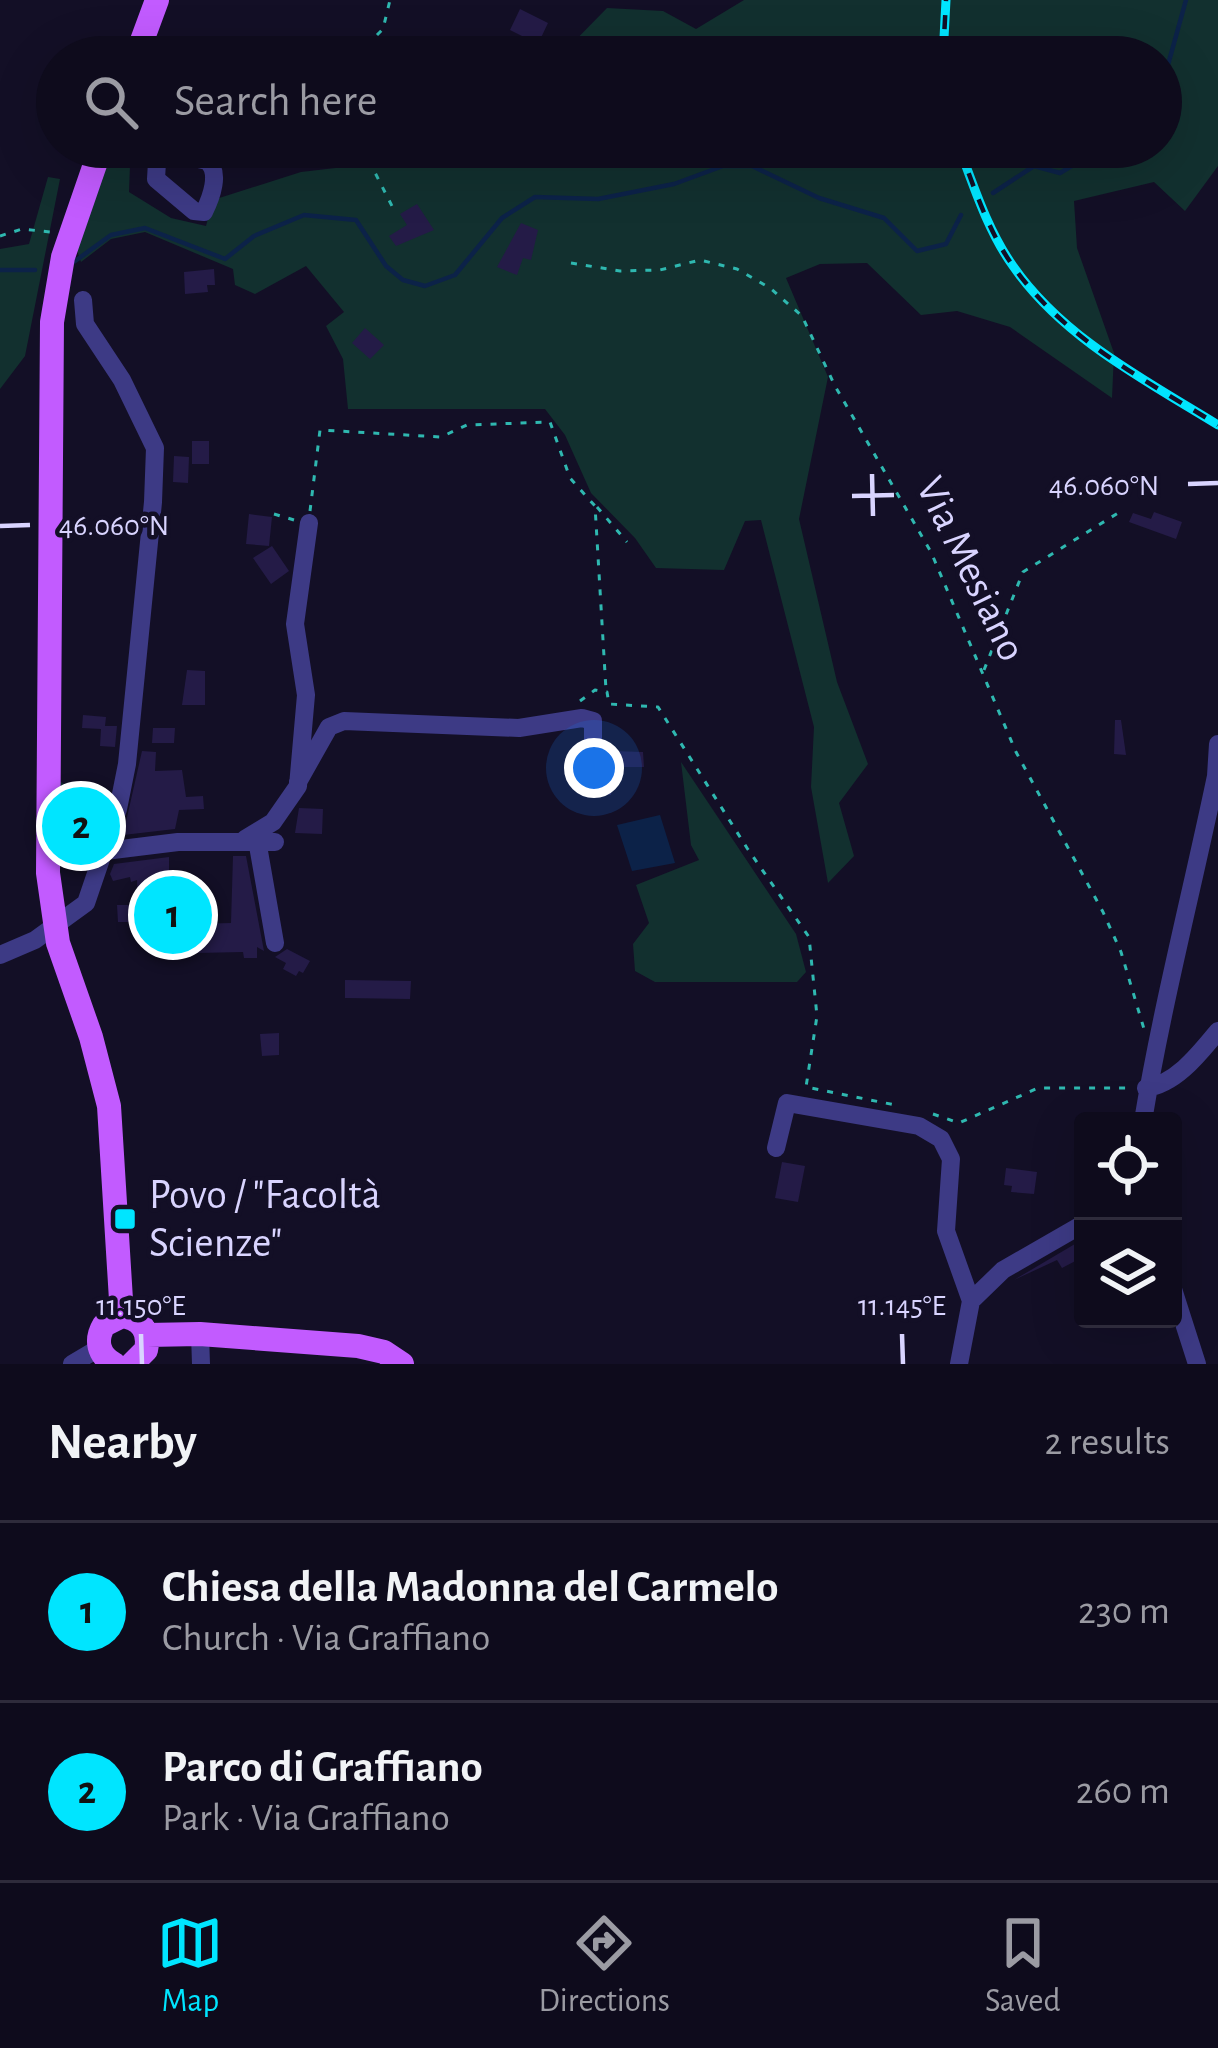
<!DOCTYPE html>
<html lang="en">
<head>
<meta charset="utf-8">
<style>
	body { margin:0; font-family:"Alegreya Sans",sans-serif; background:#171425; color:#f1f3f6 }
	.controls { position:absolute; right:36px; bottom:36px; display:grid; overflow:hidden; border-radius:12px; box-shadow:0 12px 48px #0002 }
	.controls button { width:108px; height:108px; display:grid; place-items:center; padding:0; border:0; border-bottom:3px solid #2e2b3b; background:#0e0b1c; color:#f1f3f6; font:60px sans-serif }
	.you { position:absolute; left:594px; top:768px; width:42px; height:42px; margin:-30px; border:9px solid #fff; border-radius:50%; background:#1a73e8; box-shadow:0 0 0 18px #1a73e833 }
	.badge { display:grid; place-items:center; width:78px; height:78px; border-radius:50%; background:#00e5ff; color:#111; font-size:39px; font-weight:700 }
	.pin { position:absolute; translate:-50% -50%; border:6px solid #fff; box-shadow:0 3px 12px #0006 }
	.list { margin:0; padding:0; list-style:none }
	h2 { display:flex; justify-content:space-between; align-items:center; height:156px; margin:0; padding:0 48px; font-size:51px }
	h2 small { font-size:39px; font-weight:400; color:#9b9ba3 }
	.list li { display:grid; grid-template-columns:78px 1fr auto; gap:36px; align-items:center; box-sizing:border-box; height:180px; padding:0 48px; border-top:3px solid #2e2b3b }
	.list b { display:block; font-size:45px; white-space:nowrap }
	.list p { margin:0; font-size:39px; white-space:nowrap; color:#9b9ba3 }
	.list em { font-size:39px; font-style:normal; color:#9b9ba3 }
	.icon { flex:none; width:66px; height:66px; fill:none; stroke:currentColor; stroke-width:2; stroke-linecap:round; stroke-linejoin:round }
	.map { position:relative; flex:none; width:1218px; height:1364px; overflow:hidden }
	.search { position:absolute; background:#0e0b1c; box-shadow:0 12px 48px #0002; left:36px; right:36px; top:36px; height:132px; display:flex; align-items:center; gap:30px; box-sizing:border-box; padding:0 42px; border-radius:66px; color:#9b9ba3; font-size:45px }
	.sheet { height:516px; background:#0e0b1c }
	nav { display:flex; justify-content:space-around; align-items:center; box-sizing:border-box; height:168px; border-top:3px solid #2e2b3b; background:#0e0b1c; font-size:33px; color:#9b9ba3 }
	nav a { display:grid; justify-items:center; gap:6px }
	nav .on { color:#00e5ff }
	.map>svg:first-child { display:block }
</style>
</head>
<body>
<div class="map">
<svg width="1218" height="1364" viewBox="0 0 1218 1364">
	<rect width="100%" height="100%" fill="#130f26"/>
	<!-- green -->
	<path fill="#12302f" d="M744 0H1218V166L1185 211 1154 182 1074 201 1077 248 1114 353 1112 398 1010 327 957 311 921 315 867 263 820 264 786 278 828 377 799 519 837 682 868 764 839 803 854 856 828 883 811 787 814 727 761 520 745 521 724 570 656 568 635 538 591 493 565 435 545 409H348L343 359 326 326 344 312 306 266 255 294 235 285 233 269 145 232 111 239 81 262 72 236 102 155 115 150 137 155 135 165H130L129 192 171 218 206 226 213 200 301 172 396 161 391 147H1161V57H559L607 8 663 11 696 29Z
		M48 177 60 179 25 356 0 389V249L29 244Z
		M681 762 796 934 806 972 797 982H655L635 971 633 944 649 923 636 885 699 860 691 845Z
		M58 780 84 798 96 794 112 810 103 841 53 842Z"/>
	<!-- water -->
	<path fill="#0c2248" d="M660 815 675 863 632 871 617 825Z"/>
	<g fill="none" stroke-linecap="round" stroke-linejoin="round">
		<!-- stream -->
		<path stroke="#0c2248" stroke-width="4.5" d="M1161 90 1186 0
			M993 193 1034 166 1060 173 1103 147
			M71 264 111 235 145 228 225 259 254 236 304 215 356 220 386 266 403 280 425 286 455 275 502 218 535 197 598 199 674 184 723 166H752L819 198 884 218 917 251 946 244 961 215
			M0 270H35"/>
	</g>
	<!-- building -->
	<path fill="#241b47" d="M520 9 548 23 538 44 510 30Z
		M417 204 434 230 396 246 389 236 407 225 400 214Z
		M521 223 538 230 531 260 523 258 517 275 497 267Z
		M214 269 215 285H207L208 292 185 294 184 272Z
		M365 328 384 345 370 359 352 343Z
		M192 441H209V464H192Z
		M174 456 189 457 188 483 173 482Z
		M1154 512 1182 522 1176 539 1129 522 1133 513 1151 519Z
		M249 514 272 517 269 546 246 544Z
		M272 546 289 571 271 584 253 558Z
		M187 670 205 671V705H182Z
		M83 715 106 717 105 726H117L115 747 100 746 101 729 82 728Z
		M1115 720H1121L1126 755 1114 754Z
		M153 728H175L174 743H152Z
		M142 751 156 752 155 771 182 770 186 797 203 796 204 809 179 810 175 829 123 835Z
		M612 751 643 752 644 767H610Z
		M589 778 612 779 611 795H588Z
		M299 808 323 809 322 834 295 833Z
		M233 856H246L264 951 257 947V958H244L243 952 196 953 195 924 231 923Z
		M169 857V877H165L167 914 143 916V922H118L117 905H138L137 880 131 882 130 877 113 881 110 874 114 864Z
		M287 949 310 961 303 973 299 971 296 976 283 969 286 963 275 957Z
		M345 980 411 981 410 999 345 998Z
		M279 1033V1055L262 1056 260 1034Z
		M782 1162 805 1166 798 1202 775 1198Z
		M1006 1168 1037 1172 1034 1194 1011 1192 1012 1186 1004 1185Z
		M1080 1241 1083 1257 1062 1268 1057 1260 1014 1280Z"/>
	<g fill="none" stroke-linecap="round" stroke-linejoin="round">
		<!-- path -->
		<path stroke="#2fb8b0" stroke-width="3" stroke-dasharray="6 9" stroke-linecap="butt" d="M377 35 383 29 390 0
			M166 57 167 31
			M362 147 393 208
			M0 236 22 229 50 232
			M571 263 620 271 660 270 700 260 737 269 770 288 802 316 835 386 931 552 1016 752 1103 912 1121 952 1144 1029
			M597 507 627 542
			M310 511 320 430 441 437 467 425 550 422 570 478 595 506 606 690
			M274 514 294 520
			M984 670 1023 572 1118 513
			M580 701 595 690 607 692 609 704 658 707 747 848 809 937 817 1016 806 1087 900 1106
			M933 1114 959 1123 1038 1088H1130"/>
		<!-- minor -->
		<path stroke="#3d3a85" stroke-width="18" d="M147 147 207 161C221 172 211 198 204 212L194 211 156 179 157 162 152 149
			M298 782 329 727 344 721 519 728 582 718 593 721V759
			M245 839 273 822 298 786 306 695 295 624 309 523
			M257 840 275 943
			M105 851 178 842H275
			M0 955 35 940 86 903 118 809 127 764 153 502 155 448 122 380 85 324 83 300
			M1146 1088C1176 1084 1199 1054 1218 1031
			M1143 1121C1162 1006 1192 891 1216 776L1218 744
			M776 1148 787 1103 919 1126 941 1139 951 1159 946 1231 971 1301
			M1173 1289 1197 1364
			M200 1334 201 1364
			M72 1364 99 1348
			M959 1364 971 1301 1003 1270 1083 1224"/>
		<!-- major -->
		<path stroke="#c25bff" stroke-width="24" d="M136 57 157 0
			M101 147 63 257 52 322 48 873 58 943 91 1037 109 1106 122 1316
			M147 1335 200 1334 358 1346 384 1352 402 1364
			M114 1364C98 1355 95 1340 104 1325L122 1316C141 1319 150 1331 146 1350L132 1364"/>
		<defs>
			<path id="rail" d="M943 57 946 0
				M959 147C974 187 988 231 1013 266 1063 338 1145 380 1218 425"/>
		</defs>
		<!-- rail casing -->
		<use href="#rail" stroke="#00e5ff" stroke-width="9"/>
		<!-- rail -->
		<use href="#rail" stroke="#130f26" stroke-width="4.5" stroke-dasharray="14" stroke-linecap="butt"/>
	</g>
	<!-- ticks -->
	<path fill="none" stroke="#d9d4ff" stroke-width="4.5" d="M872 474 873 516M1188 484 1218 483M852 496 894 495M0 526 30 525M141 1334 142 1364M902 1334 903 1364"/>
	<!-- markers -->
	<rect fill="#00e5ff" stroke="#130f26" stroke-width="4.5" x="113" y="1207" width="24" height="24" rx="6"/>
	<g text-anchor="middle" dominant-baseline="central" stroke-width="9" stroke-linejoin="round" paint-order="stroke">
		<!-- street labels -->
		<g font-size="42" fill="#d9d4ff" stroke="#130f26">
			<text transform="translate(971 569) rotate(64)">Via Mesiano</text>
		</g>
		<!-- poi labels -->
		<g font-size="42" fill="#d9d4ff" stroke="#130f26" text-anchor="start">
			<text x="149" y="1195">Povo / "Facoltà<tspan x="149" dy="48">Scienze"</tspan></text>
		</g>
	</g>
	<g font-size="30" text-anchor="middle" fill="#d9d4ff" stroke="#130f26" stroke-width="9" stroke-linejoin="round" paint-order="stroke">
		<text x="1104" y="495">46.060°N</text>
		<text x="114" y="535">46.060°N</text>
		<text x="141" y="1315">11.150°E</text>
		<text x="902" y="1315">11.145°E</text>
	</g>
</svg>
<div class="controls">
<button><svg class="icon" aria-label="locate" viewBox="0 0 24 24"><circle cx="12" cy="12" r="6"/><path d="M12 2v4M12 18v4M2 12h4M18 12h4"/></svg></button>
<button><svg class="icon" aria-label="layers" viewBox="0 0 24 24"><path d="M12 4l9 5-9 5-9-5zM3 14l9 5 9-5"/></svg></button>
</div>
<div class="you"></div>
<div class="pin badge" style="left:173px;top:915px">1</div>
<div class="pin badge" style="left:81px;top:826px">2</div>
<div class="search"><svg class="icon" aria-label="search" viewBox="0 0 24 24"><circle cx="10" cy="10" r="6"/><path d="M15 15l6 6"/></svg>Search here</div>
</div>
<section class="sheet">
<h2>Nearby<small>2 results</small></h2>
<ul class="list">
<li><span class="badge">1</span><div><b>Chiesa della Madonna del Carmelo</b><p>Church · Via Graffiano</p></div><em>230 m</em></li>
<li><span class="badge">2</span><div><b>Parco di Graffiano</b><p>Park · Via Graffiano</p></div><em>260 m</em></li>
</ul>
</section>
<nav>
<a class="on"><svg class="icon" aria-label="map" viewBox="0 0 24 24"><path d="M3 6l6-2 6 2 6-2v14l-6 2-6-2-6 2zM9 4v14M15 6v14"/></svg>Map</a>
<a><svg class="icon" aria-label="directions" viewBox="0 0 24 24"><path d="M12 3l9 9-9 9-9-9zM9 14v-3h6M13 9l2 2-2 2"/></svg>Directions</a>
<a><svg class="icon" aria-label="saved" viewBox="0 0 24 24"><path d="M7 4h10v16l-5-4-5 4z"/></svg>Saved</a>
</nav>
</body>
</html>
